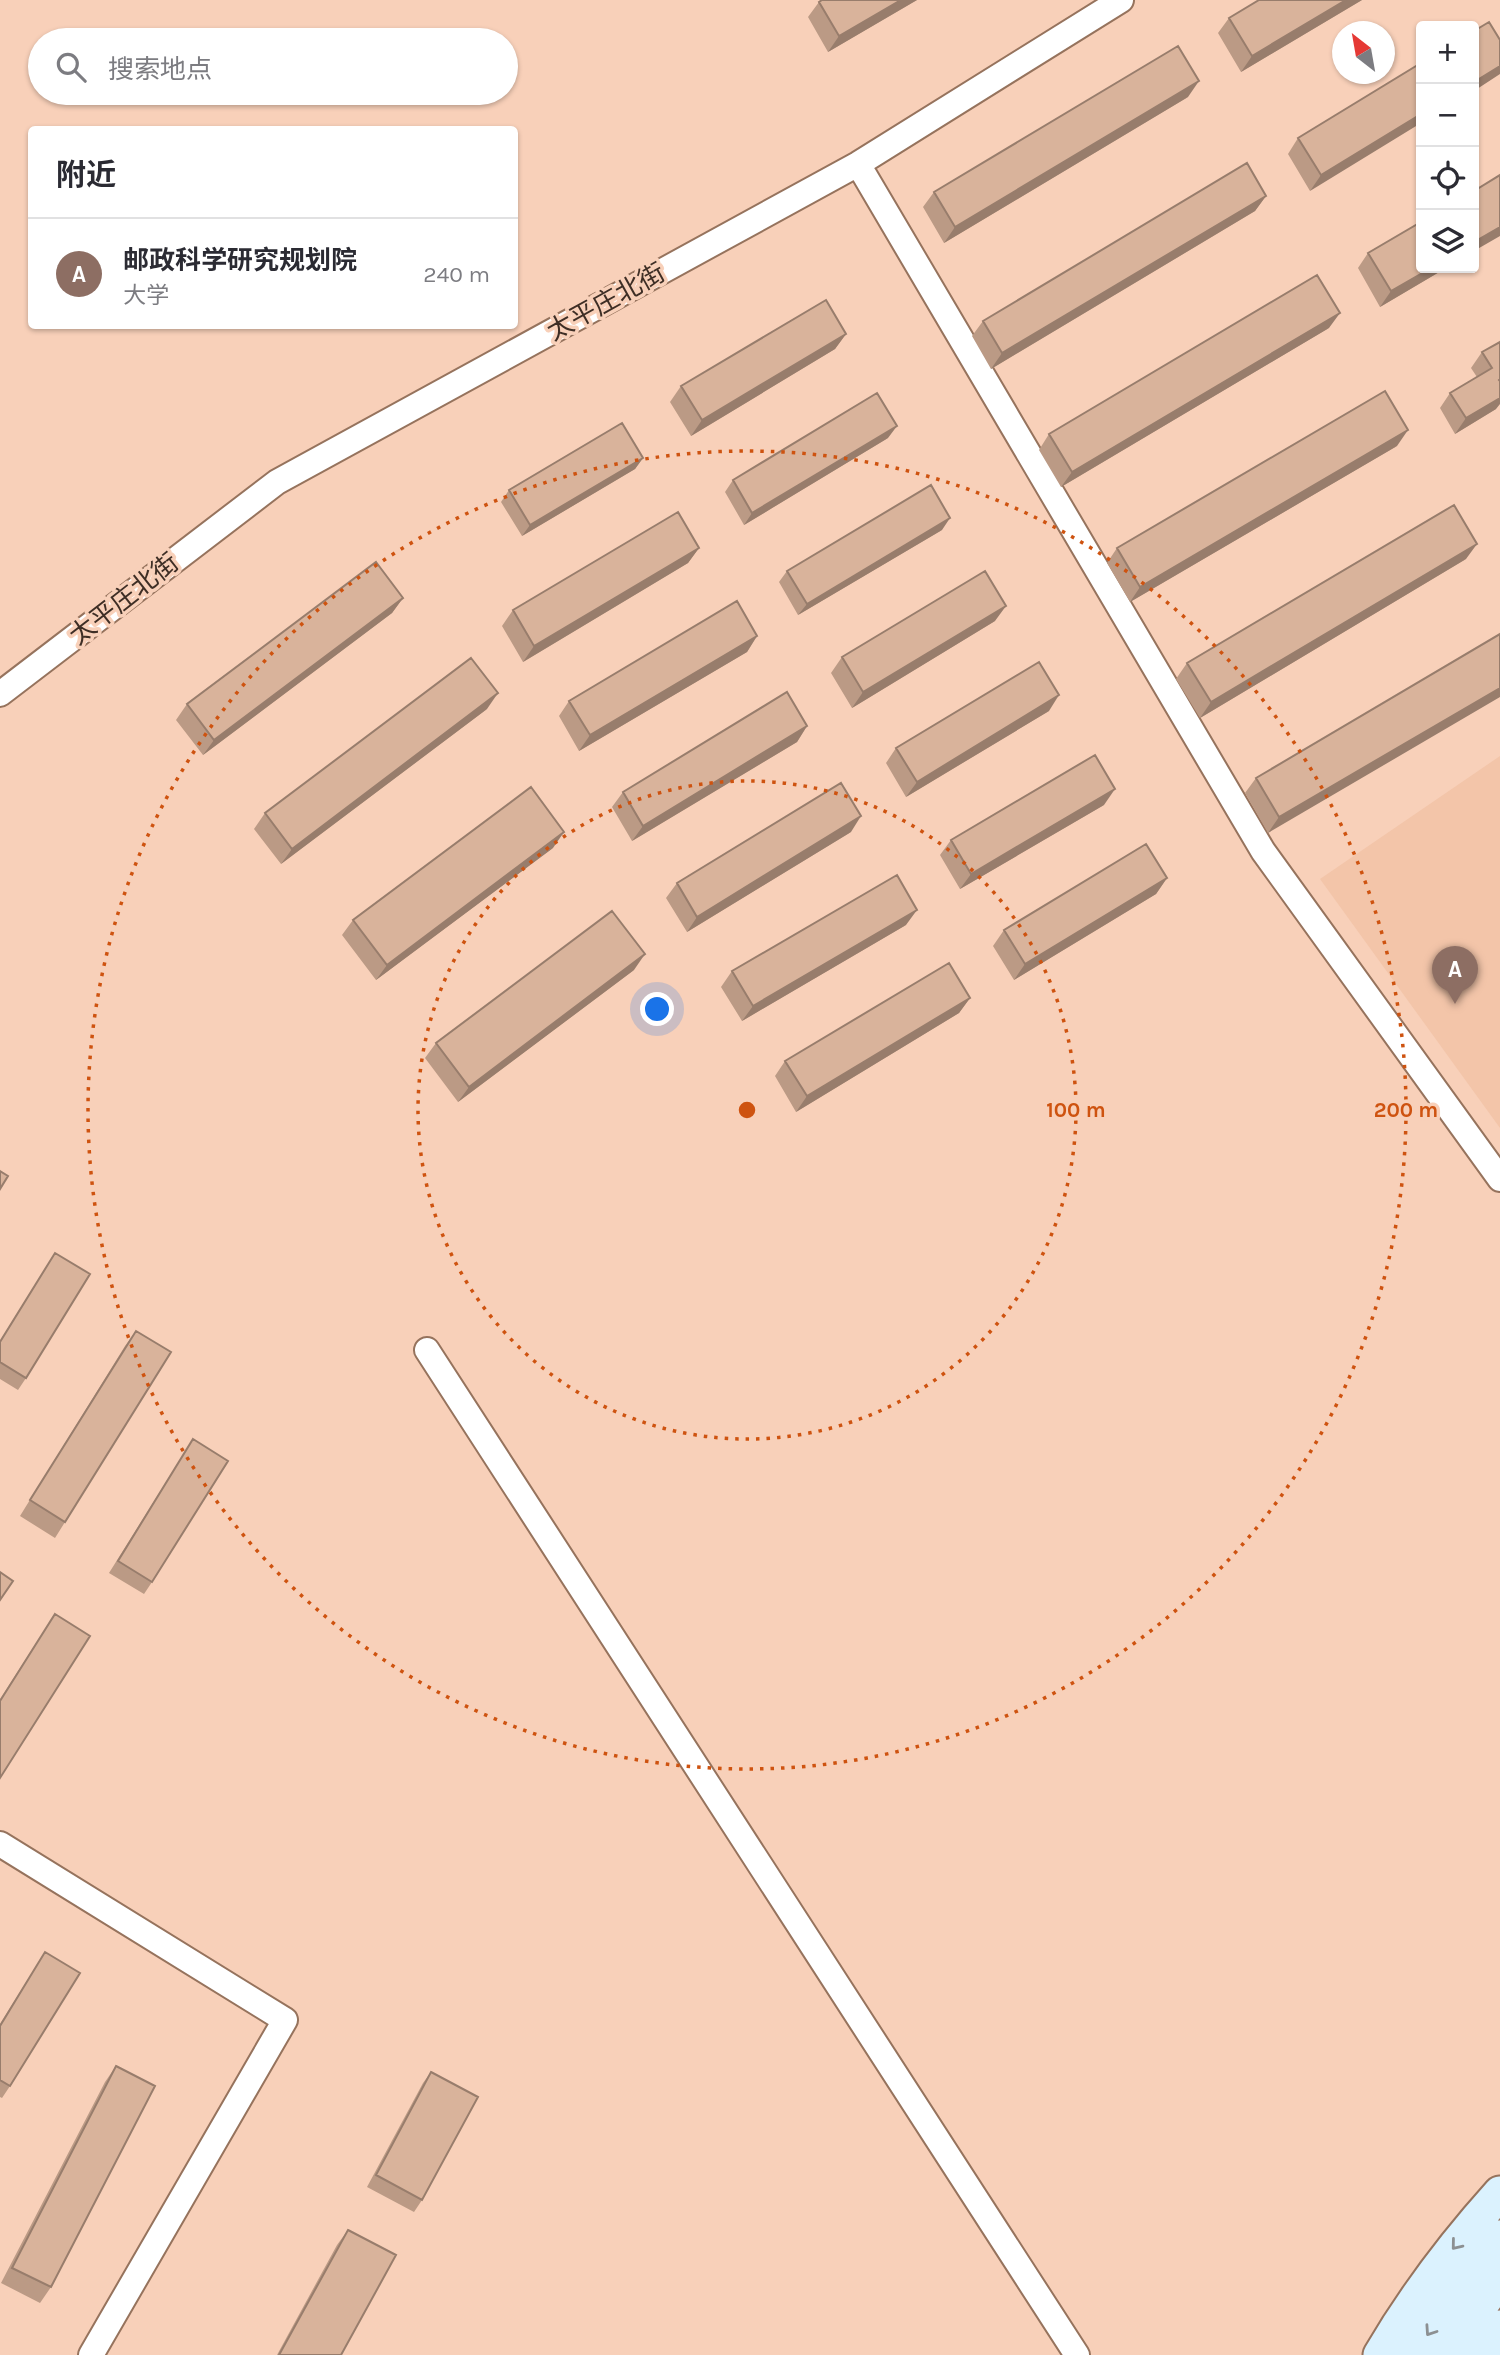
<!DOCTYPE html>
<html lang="zh">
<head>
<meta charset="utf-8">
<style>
	body { margin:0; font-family:Karla,"Noto Sans SC",sans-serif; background:#f7f7f7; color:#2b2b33 }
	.controls { position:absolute; right:21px; top:21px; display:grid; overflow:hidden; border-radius:7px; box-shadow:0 2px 5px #0004 }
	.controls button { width:63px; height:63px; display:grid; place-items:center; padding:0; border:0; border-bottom:2px solid #e1e1e2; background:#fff; color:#2b2b33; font:35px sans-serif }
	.compass { position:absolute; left:1332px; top:21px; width:63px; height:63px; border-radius:50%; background:#fff; box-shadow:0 2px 5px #0004; rotate:329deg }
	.you { position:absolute; left:658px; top:1010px; width:24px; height:24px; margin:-18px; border:5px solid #fff; border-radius:50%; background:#1a73e8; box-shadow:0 0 0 10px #1a73e833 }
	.badge { display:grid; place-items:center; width:46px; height:46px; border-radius:50%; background:#316782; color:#fff; font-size:23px; font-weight:700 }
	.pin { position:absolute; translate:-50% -58px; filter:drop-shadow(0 2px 4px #0008) }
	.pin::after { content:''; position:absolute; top:37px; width:24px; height:21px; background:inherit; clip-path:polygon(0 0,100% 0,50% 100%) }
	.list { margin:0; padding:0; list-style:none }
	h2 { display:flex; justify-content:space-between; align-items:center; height:91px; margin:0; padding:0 28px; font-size:30px }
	h2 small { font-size:23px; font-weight:400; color:#7c7c81 }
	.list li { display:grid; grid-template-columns:46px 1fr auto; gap:21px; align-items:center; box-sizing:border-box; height:112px; padding:0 28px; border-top:2px solid #e1e1e2 }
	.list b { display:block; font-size:26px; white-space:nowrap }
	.list p { margin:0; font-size:23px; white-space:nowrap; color:#7c7c81 }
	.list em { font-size:23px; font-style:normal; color:#7c7c81 }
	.icon { flex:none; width:38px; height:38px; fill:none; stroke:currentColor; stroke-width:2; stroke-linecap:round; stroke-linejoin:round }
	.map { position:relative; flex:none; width:1500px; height:2355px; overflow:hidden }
	.search { position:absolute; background:#fff; box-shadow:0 2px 5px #0004; left:28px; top:28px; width:490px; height:77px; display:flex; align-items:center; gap:18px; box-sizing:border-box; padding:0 24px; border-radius:38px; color:#7c7c81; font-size:26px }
	.panel { position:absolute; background:#fff; box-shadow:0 2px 5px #0004; left:28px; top:126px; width:490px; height:203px; border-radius:7px }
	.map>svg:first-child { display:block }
</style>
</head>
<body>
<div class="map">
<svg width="1500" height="2355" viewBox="0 0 1500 2355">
	<rect width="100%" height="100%" fill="#f8d0b9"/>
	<!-- built -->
	<path fill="#f3c5a9" d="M1500 756V1128L1320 879Z"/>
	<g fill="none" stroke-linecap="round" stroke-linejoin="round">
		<defs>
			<path id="street" d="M858 164 1263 851 1500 1179
				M0 694 277 482 858 164 1121 0
				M427 1350 1077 2355
				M0 1844 285 2020 91 2355"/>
			<path id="secondary" d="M1380 2355C1414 2297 1455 2243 1500 2193
				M1414 2355 1472 2271 1500 2237
				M1445 2355 1500 2279
				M1481 2355 1500 2327"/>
		</defs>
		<!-- street casing -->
		<use href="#street" stroke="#96735d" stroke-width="28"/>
		<!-- secondary casing -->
		<use href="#secondary" stroke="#96735d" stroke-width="37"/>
		<!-- street -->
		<use href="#street" stroke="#fff" stroke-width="24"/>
		<!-- secondary -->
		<use href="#secondary" stroke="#dbf2fe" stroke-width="33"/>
	</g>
	<!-- wall -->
	<path fill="#bb9a85" d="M822 0H917L828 52 808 17 819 2Z
		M1362 0 1241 72 1218 33 1229 18Z
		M1421 63 1310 191 1288 154 1298 138Z
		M1188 97 944 243 923 207 934 192Z
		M1266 196 1255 211 991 369 972 336 983 321Z
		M1368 253 1421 268H1446L1380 307 1358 268Z
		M1329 328 1061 487 1039 450 1049 434Z
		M846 334 835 349 691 436 670 402 681 386Z
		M1500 342 1496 409 1455 434 1440 408 1450 393 1477 377 1471 368 1482 352Z
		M888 438 744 525 725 492 733 480Z
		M1397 446 1130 602 1107 563 1117 548Z
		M643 458 635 469 522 536 501 502 509 490Z
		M942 530 798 615 779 582 787 571Z
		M699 548 688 563 523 662 502 626 513 610Z
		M1466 559 1200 718 1176 679 1187 663Z
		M403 598 392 613 203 755 176 720 187 704Z
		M995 621 852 708 831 673 842 657Z
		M1500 634 1268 833 1245 793 1256 778Z
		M757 636 747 652 579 751 559 716 569 701Z
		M487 709 281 864 254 829 265 813Z
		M1049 711 906 797 886 763 896 748Z
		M807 726 797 742 632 841 612 807 623 792Z
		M1104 805 960 889 940 855 951 840Z
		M851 832 687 932 666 898 677 883Z
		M553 848 376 980 342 935 353 920Z
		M1167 878 1156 894 1014 980 993 946 1004 930Z
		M906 925 742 1021 721 987 732 971Z
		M634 970 458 1102 425 1058 436 1043Z
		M970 998 959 1013 796 1112 775 1076 785 1061Z
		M55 1253 26 1378 18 1390 0 1379V1341Z
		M136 1331 65 1522 55 1538 20 1516 125 1346Z
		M193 1439 152 1582 144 1594 109 1573Z
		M55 1614 0 1778V1699Z
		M45 1952 10 2086 2 2098 0 2097V2024Z
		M116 2066 51 2287 40 2303 1 2283 105 2082Z
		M431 2072 422 2200 414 2212 367 2187 423 2083Z
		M348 2230 341 2355H277L337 2245Z"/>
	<!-- shaded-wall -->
	<path fill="#987d6c" d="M901 0H917L828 52 839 36Z
		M1346 0H1362L1241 72 1252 56Z
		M1500 66V74L1474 91V82Z
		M1199 81 1188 97 944 243 955 227Z
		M1421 114V123L1310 191 1321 175Z
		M1266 196 1255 211 991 369 1002 353Z
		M1500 227V236L1474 251V242Z
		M1431 268H1446L1380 307 1391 291Z
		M1340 313 1329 328 1061 487 1072 472Z
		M846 334 835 349 691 436 702 420Z
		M1500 398V404L1496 409 1455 434 1466 418Z
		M897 426 888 438 744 525 752 513Z
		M1408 430 1397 446 1130 602 1140 587Z
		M643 458 635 469 522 536 530 525Z
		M950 518 942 530 798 615 807 604Z
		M1477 544 1466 559 1200 718 1211 702Z
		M699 548 688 563 523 662 534 646Z
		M403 598 392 613 203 755 214 740Z
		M1006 606 995 621 852 708 863 692Z
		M757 636 747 652 579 751 590 735Z
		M1500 688V697L1268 833 1279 817Z
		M498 693 487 709 281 864 292 849Z
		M1059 695 1049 711 906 797 917 782Z
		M807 726 797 742 632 841 643 826Z
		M1115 789 1104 805 960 889 971 874Z
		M861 816 851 832 687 932 697 917Z
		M564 832 553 848 376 980 387 965Z
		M1167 878 1156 894 1014 980 1025 964Z
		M917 910 906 925 742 1021 753 1006Z
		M645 954 634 970 458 1102 469 1087Z
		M970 998 959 1013 796 1112 807 1096Z"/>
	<!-- building -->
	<path fill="#d9b39b" stroke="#987d6c" stroke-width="2" d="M822 0H901L839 36 819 2Z
		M1259 0H1346L1252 56 1229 18Z
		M1489 22 1500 40V66L1474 82V31Z
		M1178 46 1199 81 955 227 934 192Z
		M1421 63V114L1321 175 1298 138Z
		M1247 163 1266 196 1002 353 983 321Z
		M1500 175V227L1474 242V191Z
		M1421 222V268H1431L1391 291 1368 253Z
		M1317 275 1340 313 1072 472 1049 434Z
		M826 300 846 334 702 420 681 386Z
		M1500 342V379L1499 380 1500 381V398L1466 418 1450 393 1492 368 1482 352Z
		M1385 391 1408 430 1140 587 1117 548Z
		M877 393 897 426 752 513 733 480Z
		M622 423 643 458 530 525 509 490Z
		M931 485 950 518 807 604 787 571Z
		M1454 505 1477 544 1211 702 1187 663Z
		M678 512 699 548 534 646 513 610Z
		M376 562 403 598 214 740 187 704Z
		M985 571 1006 606 863 692 842 657Z
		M737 601 757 636 590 735 569 701Z
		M1500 634V688L1279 817 1256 778Z
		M471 658 498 693 292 849 265 813Z
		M1039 662 1059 695 917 782 896 748Z
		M787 692 807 726 643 826 623 792Z
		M1095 755 1115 789 971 874 951 840Z
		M841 783 861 816 697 917 677 883Z
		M531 787 564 832 387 965 353 920Z
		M1146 844 1167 878 1025 964 1004 930Z
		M897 875 917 910 753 1006 732 971Z
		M612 911 645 954 469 1087 436 1043Z
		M949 963 970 998 807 1096 785 1061Z
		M0 1171 8 1176 0 1189Z
		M55 1253 90 1274 26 1378 0 1362V1342Z
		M136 1331 171 1352 65 1522 30 1500Z
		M193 1439 228 1461 152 1582 118 1561Z
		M0 1572 13 1581 0 1600Z
		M55 1614 90 1636 0 1778V1701Z
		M45 1952 80 1973 10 2086 0 2080V2026Z
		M116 2066 155 2086 51 2287 12 2268Z
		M431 2072 478 2097 422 2200 376 2175Z
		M348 2230 396 2255 341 2355H279Z"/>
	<!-- one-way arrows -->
	<defs><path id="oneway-chevron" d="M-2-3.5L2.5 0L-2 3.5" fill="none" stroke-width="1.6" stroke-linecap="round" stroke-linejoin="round" transform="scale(1.75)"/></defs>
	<g stroke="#8c9092">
		<use href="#oneway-chevron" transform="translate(1456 2245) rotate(129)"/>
		<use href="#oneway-chevron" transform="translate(1430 2331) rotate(124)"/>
	</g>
	<!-- distance rings -->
	<g fill="none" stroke="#ce5310" stroke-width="3.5" stroke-dasharray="3.5 7">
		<circle cx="747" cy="1110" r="329"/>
		<circle cx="747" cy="1110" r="659"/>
	</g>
	<g text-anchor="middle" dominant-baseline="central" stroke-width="7" stroke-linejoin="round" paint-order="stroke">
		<!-- street labels -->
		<g font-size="26" fill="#3e2e25" stroke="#f8d0b9">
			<text transform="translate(606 302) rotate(-29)">太平庄北街</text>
			<text transform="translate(124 599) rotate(-38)">太平庄北街</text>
		</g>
	</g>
	<circle cx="747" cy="1110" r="10" fill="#ce5310" stroke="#f8d0b9" stroke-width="3.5"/>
	<g font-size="21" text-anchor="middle" font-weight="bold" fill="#ce5310" stroke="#f8d0b9" stroke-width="7" stroke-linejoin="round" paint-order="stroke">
		<text x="1076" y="1117">100 m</text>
		<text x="1406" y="1117">200 m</text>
	</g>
</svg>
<div class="controls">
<button>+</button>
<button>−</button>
<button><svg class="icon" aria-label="locate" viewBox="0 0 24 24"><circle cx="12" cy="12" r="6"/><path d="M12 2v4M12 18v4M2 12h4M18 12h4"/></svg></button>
<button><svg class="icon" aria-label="layers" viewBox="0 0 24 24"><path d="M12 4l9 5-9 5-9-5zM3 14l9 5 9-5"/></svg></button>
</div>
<svg class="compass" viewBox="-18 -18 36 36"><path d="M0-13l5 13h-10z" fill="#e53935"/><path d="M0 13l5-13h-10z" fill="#7c7c81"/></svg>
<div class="you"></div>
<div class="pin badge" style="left:1455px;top:1004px;background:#8d6e63">A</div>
<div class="search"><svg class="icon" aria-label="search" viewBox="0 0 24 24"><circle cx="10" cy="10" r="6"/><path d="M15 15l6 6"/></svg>搜索地点</div>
<section class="panel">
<h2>附近<small></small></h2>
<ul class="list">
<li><span class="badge" style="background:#8d6e63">A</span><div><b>邮政科学研究规划院</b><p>大学</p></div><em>240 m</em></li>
</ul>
</section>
</div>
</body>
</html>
